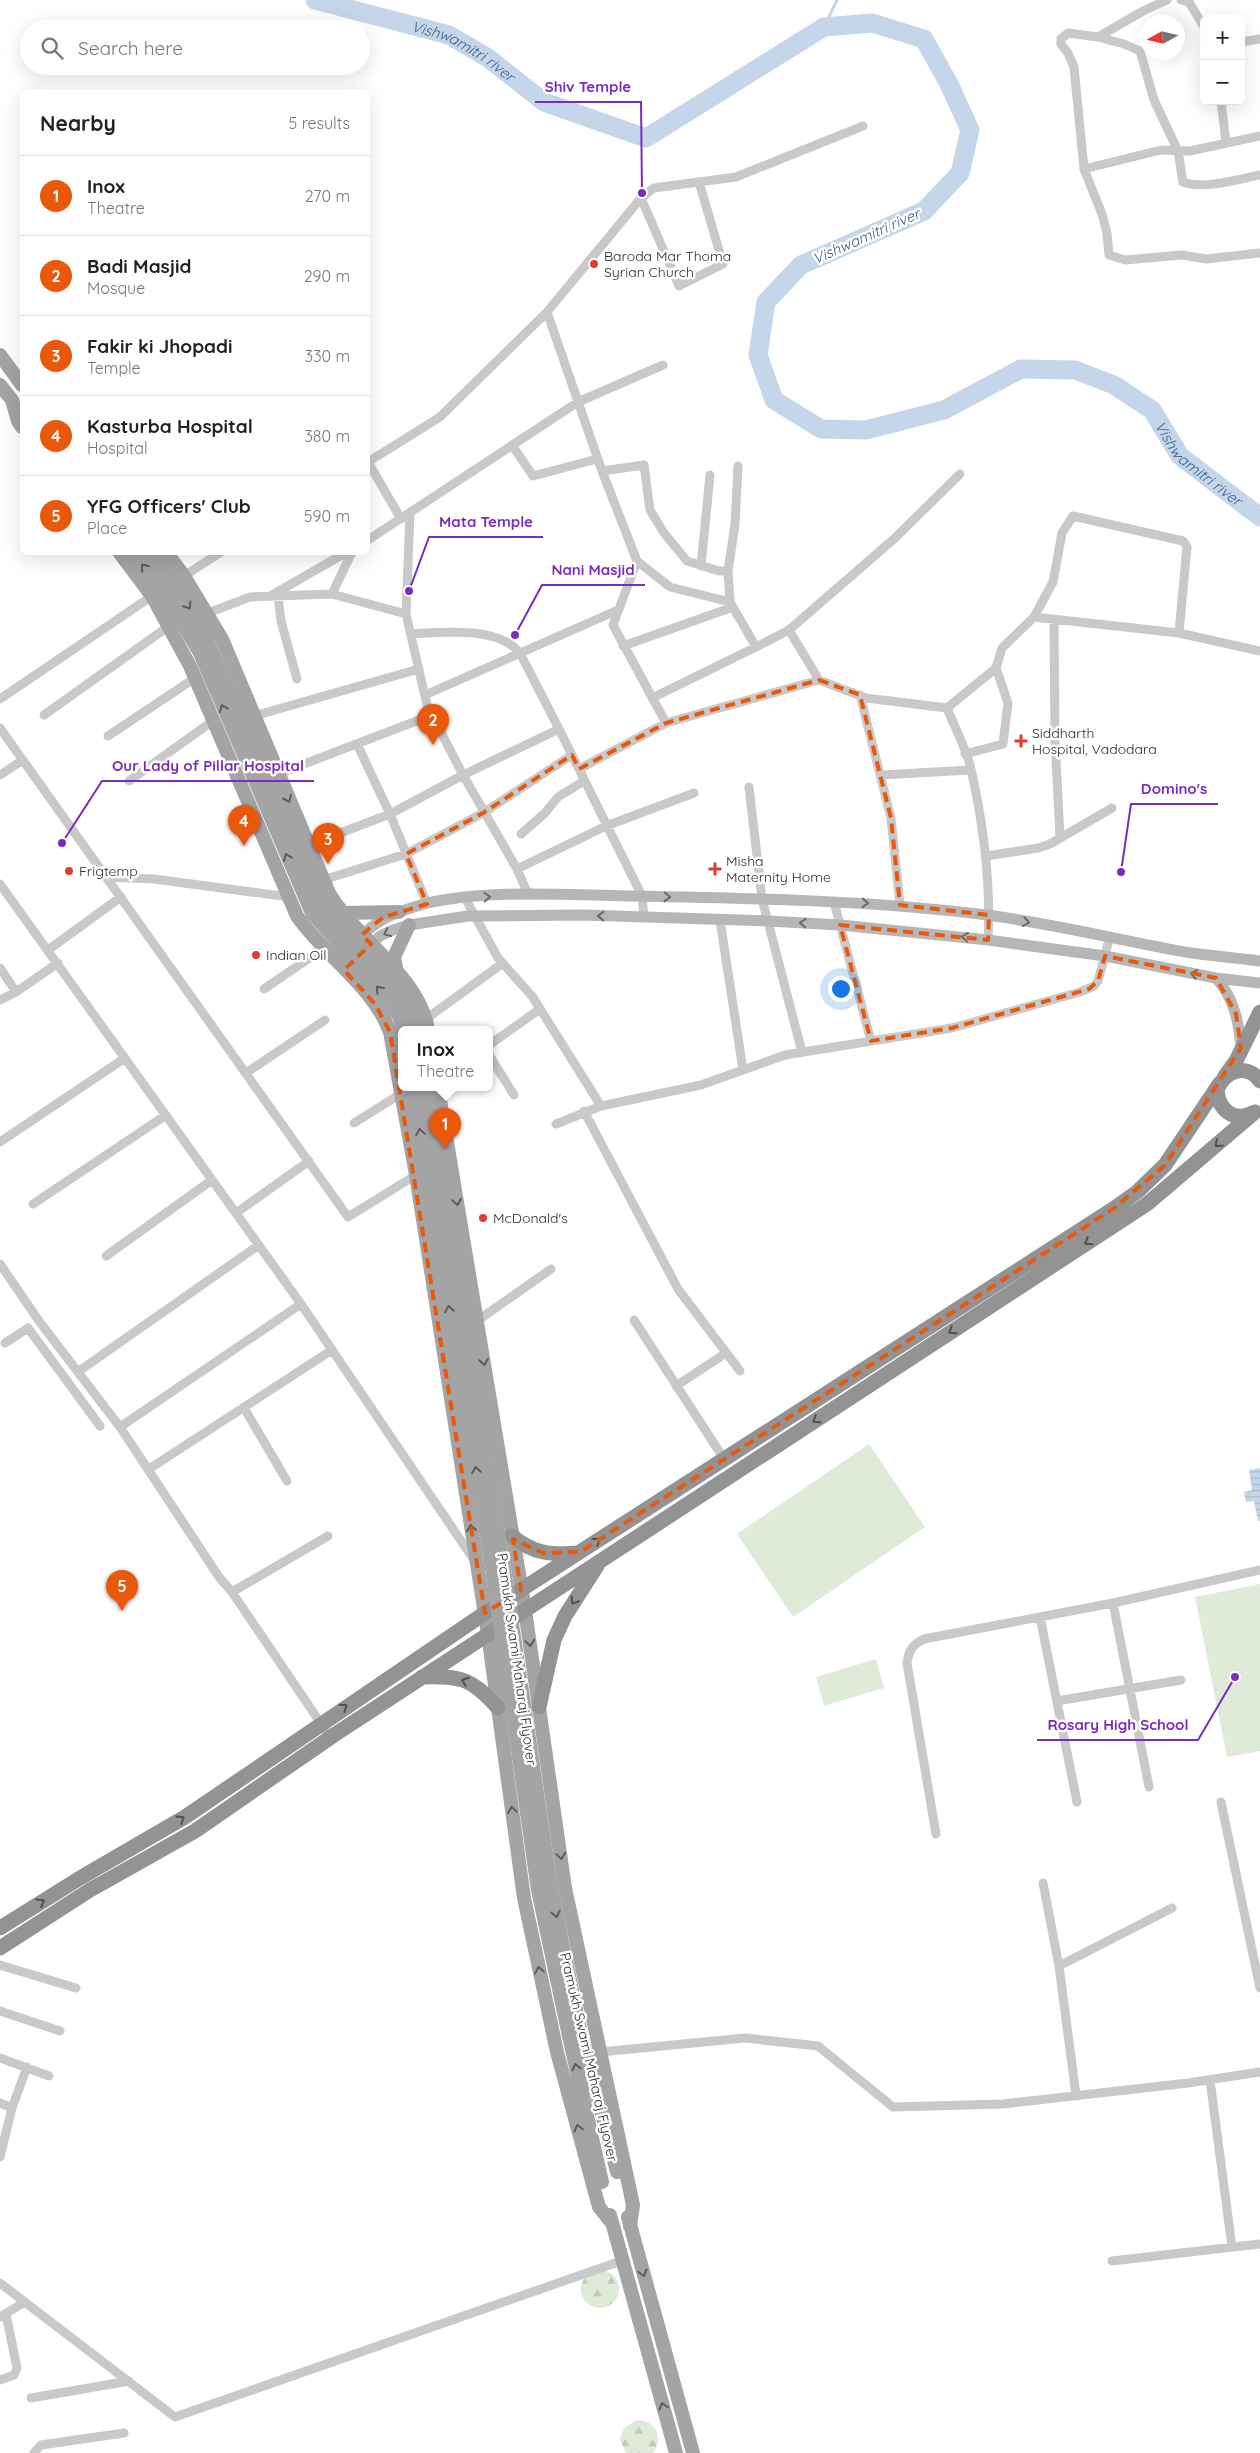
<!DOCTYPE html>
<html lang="en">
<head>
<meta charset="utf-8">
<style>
	body { margin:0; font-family:Quicksand,sans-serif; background:#f6f6f6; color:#222 }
	.controls { position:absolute; right:15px; top:15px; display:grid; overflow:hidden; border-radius:8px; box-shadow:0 5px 20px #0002 }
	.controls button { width:45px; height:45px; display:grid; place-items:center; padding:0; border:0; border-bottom:1px solid #e0e0e0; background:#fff; color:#222; font:25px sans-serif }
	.compass { position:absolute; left:1140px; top:15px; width:45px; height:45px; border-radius:50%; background:#fff; box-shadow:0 5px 20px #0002; rotate:262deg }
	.you { position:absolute; left:840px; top:988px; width:18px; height:18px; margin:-12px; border:4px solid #fff; border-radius:50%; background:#1a73e8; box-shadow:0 0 0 8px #1a73e833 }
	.badge { display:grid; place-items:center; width:32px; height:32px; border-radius:50%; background:#ea580c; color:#fff; font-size:16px; font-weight:700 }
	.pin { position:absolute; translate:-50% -41px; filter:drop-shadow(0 1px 2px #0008) }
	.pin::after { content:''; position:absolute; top:26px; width:18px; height:15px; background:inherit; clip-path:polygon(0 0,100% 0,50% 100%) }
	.popup { position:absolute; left:398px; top:1026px; width:95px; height:65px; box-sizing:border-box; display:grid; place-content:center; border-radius:8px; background:#fff; filter:drop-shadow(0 1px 4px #0005); font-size:16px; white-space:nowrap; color:#767676 }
	.popup b { font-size:19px; color:#222 }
	.popup::after { content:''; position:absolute; left:50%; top:100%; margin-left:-10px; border:10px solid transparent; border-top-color:#fff }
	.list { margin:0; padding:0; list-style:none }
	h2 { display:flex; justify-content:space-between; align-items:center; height:65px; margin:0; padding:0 20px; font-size:21px }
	h2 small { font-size:16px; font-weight:400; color:#767676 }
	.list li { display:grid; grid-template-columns:32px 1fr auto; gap:15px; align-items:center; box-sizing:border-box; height:80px; padding:0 20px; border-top:1px solid #e0e0e0 }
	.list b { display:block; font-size:19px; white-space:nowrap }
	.list p { margin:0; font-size:16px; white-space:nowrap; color:#767676 }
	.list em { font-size:16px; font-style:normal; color:#767676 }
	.icon { flex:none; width:28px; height:28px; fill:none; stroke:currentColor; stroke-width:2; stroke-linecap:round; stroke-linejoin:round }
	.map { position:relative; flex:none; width:1260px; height:2453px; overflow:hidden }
	.search { position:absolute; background:#fff; box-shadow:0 5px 20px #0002; left:20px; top:20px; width:350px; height:55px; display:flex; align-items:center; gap:12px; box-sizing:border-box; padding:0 18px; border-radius:28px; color:#767676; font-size:19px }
	.panel { position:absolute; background:#fff; box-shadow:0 5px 20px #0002; left:20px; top:90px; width:350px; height:465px; border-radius:8px }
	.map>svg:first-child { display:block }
</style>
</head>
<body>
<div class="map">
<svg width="1260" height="2453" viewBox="0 0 1260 2453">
	<defs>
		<pattern id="forest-firs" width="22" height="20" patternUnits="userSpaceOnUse" patternTransform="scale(1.25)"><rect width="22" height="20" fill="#e0ead9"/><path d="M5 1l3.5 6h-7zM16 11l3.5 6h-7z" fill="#c0c9ba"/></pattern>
		<pattern id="water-rules" width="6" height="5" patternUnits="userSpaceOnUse" patternTransform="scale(1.25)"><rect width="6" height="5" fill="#c5d6ea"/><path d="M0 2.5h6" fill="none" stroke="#a9b8c9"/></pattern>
	</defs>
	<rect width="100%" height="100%" fill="#fff"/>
	<!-- green -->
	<path fill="#e0ead9" d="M869 1444 925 1527 793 1617 737 1534Z
		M1260 1584V1751L1227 1757 1195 1597Z
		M876 1659 884 1688 824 1706 816 1677Z"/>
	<!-- forest -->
	<path fill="url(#forest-firs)" d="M581 2289a19 19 0 1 1 38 0a19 19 0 1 1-38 0Z
		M636 2420C656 2419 664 2438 653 2453H626L620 2440 623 2429Z"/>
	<!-- water -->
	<path fill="url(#water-rules)" d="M1260 1468V1521H1258L1254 1501 1246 1502 1244 1492 1252 1490 1249 1470Z"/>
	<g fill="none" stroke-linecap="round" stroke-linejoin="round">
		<!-- stream -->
		<path stroke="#c5d6ea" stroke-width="3" d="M824 27 837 0"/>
		<!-- river -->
		<path stroke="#c5d6ea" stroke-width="19" id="s1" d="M315 0 449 35 488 58 544 102 646 138 824 27 872 23 924 39 949 84 970 130 960 173 924 211 801 265 766 302 758 355 774 400 821 429 866 430 944 410 1021 369 1075 370 1114 385 1152 410 1180 456 1260 517"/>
		<!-- street -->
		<path stroke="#c9c9c9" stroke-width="9" d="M1167 0 1143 11 1098 37 1068 33 1061 39V44L1068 53 1074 67 1084 169 1102 214 1107 233 1109 255 1125 260 1182 255 1206 259 1260 253
			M1181 0 1189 2 1204 27
			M1098 37 1124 44 1140 51 1154 100 1178 151 1183 182C1203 190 1239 179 1260 175
			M1241 42 1260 39
			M1221 101 1226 142
			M1084 169 1161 150 1190 151 1260 136
			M641 198 679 286 723 264 699 182
			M547 312 602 471
			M512 445 533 476 597 459
			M368 462 440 417 547 312 641 198 654 188 736 177 863 126
			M368 462 401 519
			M738 466 735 524 728 571H719L687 561 664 533 650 510 644 465 602 471 637 561 670 587 730 602 756 647 789 630 819 680 866 698 947 708C954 726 965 746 970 765 983 821 991 881 988 940
			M368 540 578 402 663 365
			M637 561 613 625 666 723 819 680
			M701 566 710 475
			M728 571 730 602
			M181 578 221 552
			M332 594 352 552
			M272 595 347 552
			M278 596 281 621 297 679
			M208 613 250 597 332 594 406 614
			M1034 617 1179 633 1260 651
			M1054 620 1055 740 1060 838
			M789 630 895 538 960 474
			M411 634C442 632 499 626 520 653L559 729
			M623 646 733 607
			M425 695 618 610
			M860 695 891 818 900 905
			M652 698 756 647
			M0 699 155 594
			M947 708 996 668
			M44 715 169 626
			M254 716 419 669
			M0 728 348 1217 416 1175
			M108 736 195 678
			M357 744 390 814 427 904
			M965 754 1003 744 1008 703 996 668 1002 648 1034 617 1053 582 1062 533 1073 516 1183 541 1187 547 1179 633
			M579 769 666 723
			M278 774 432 715
			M0 775 23 760
			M881 775 970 770
			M129 781 214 720
			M749 787 762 899 802 1052
			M521 834 545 813 558 797 584 781
			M309 845 390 814 463 775 427 705 406 614 410 513
			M986 856 1038 848 1050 844 1112 808
			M517 869 606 826 694 793
			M106 877 154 879 289 897
			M323 880 406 854 483 813 572 755
			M0 884 301 1304 474 1560
			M528 894 517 869 463 775 559 729 642 896 644 917
			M465 898 498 958 532 996 601 1106 701 1085 785 1055 952 1028 1080 992 1094 986 1098 981 1110 936
			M834 902 871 1041
			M720 920 743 1070
			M48 950 121 897
			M0 968 16 992
			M264 989 324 948
			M0 1000 16 992 58 963
			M426 1019 503 963
			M489 1045 540 1009
			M489 1055 514 1095
			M246 1073 325 1020
			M584 1111 678 1289 740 1371
			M354 1123 402 1093
			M556 1124 601 1106
			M0 1142 125 1058
			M33 1204 166 1115
			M236 1213 309 1161
			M106 1256 212 1180
			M0 1264 39 1321 120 1427 219 1577 232 1592 330 1737
			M634 1320 724 1459
			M477 1321 551 1269
			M5 1343 28 1328 100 1426
			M79 1371 259 1245
			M676 1386 726 1353
			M244 1408 287 1481
			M120 1427 301 1304
			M149 1469 332 1350
			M232 1592 328 1536
			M1113 1603 1149 1787
			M1040 1617 1077 1802
			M1057 1701 1181 1680
			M1221 1802 1260 1988
			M936 1834 907 1663C909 1650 912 1645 924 1639L1113 1603 1260 1570
			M1043 1883 1059 1966 1076 2095
			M0 1965 76 1988
			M1059 1966 1172 1908
			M0 2011 60 2031
			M600 2052 745 2038 818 2046 893 2107 1003 2104 1188 2083 1260 2072
			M0 2058 49 2076
			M1210 2080 1232 2247
			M0 2103 12 2108
			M0 2157 12 2108 27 2067
			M1112 2261 1260 2244
			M0 2283 175 2417 621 2261
			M0 2317 25 2302
			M0 2380 14 2375 17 2368 6 2314
			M31 2398 129 2381
			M34 2453 41 2445 124 2433"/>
		<!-- secondary -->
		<path stroke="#b6b6b6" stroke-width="11" d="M356 940C378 919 395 912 424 904 486 889 563 895 627 896 747 898 867 900 987 915 1056 924 1123 941 1191 953 1214 956 1237 958 1260 961
			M366 948 380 936 393 930 409 925 468 916 582 915 768 921 840 925 988 940 1105 956 1216 978 1260 983
			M1216 978C1234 998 1239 1022 1241 1048"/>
		<!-- primary -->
		<path stroke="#a4a4a4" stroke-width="14" d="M0 355 22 385
			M0 385 12 400 18 421 22 427
			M119 552 152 596 190 666 297 916C325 956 373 986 390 1032L416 1175 488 1634 524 1898 557 2052 599 2207 611 2222
			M166 552 184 576 222 639 329 893C357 940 420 976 428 1030
			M341 913 399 912
			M397 972 394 957 409 925
			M438 1088 525 1610 565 1888 633 2205 630 2226
			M581 2034 617 2172
			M569 2036 602 2182
			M610 2215 676 2453
			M628 2217 693 2453"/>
		<!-- highway -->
		<path stroke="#939393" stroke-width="15" d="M1225 1076 1236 1061 1260 1012
			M1252 1113C1234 1123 1218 1109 1217 1090 1224 1071 1247 1062 1260 1081
			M512 1536C533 1554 552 1555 578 1553
			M422 1677C462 1676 471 1678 498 1708
			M539 1707 554 1640 565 1616 597 1566
			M0 1928 80 1878 185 1817 485 1613 1113 1209 1137 1192 1165 1165 1220 1083
			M0 1948 90 1890 195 1831 334 1735 1147 1204 1255 1112"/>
		<!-- primary-bridge -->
		<path stroke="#a4a4a4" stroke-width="14" d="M133 552 163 591 200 653 312 913 387 997 400 1018 403 1030
			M149 552 173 583 204 633 322 904 397 988 412 1015 416 1030
			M413 1088 492 1569 538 1890 569 2036
			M426 1088 504 1569 551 1888 581 2034"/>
	</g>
	<!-- one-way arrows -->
	<defs><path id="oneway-chevron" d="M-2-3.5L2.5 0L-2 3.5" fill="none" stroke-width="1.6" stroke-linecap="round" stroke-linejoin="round" transform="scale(1.25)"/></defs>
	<g stroke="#5c5c5c">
		<use href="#oneway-chevron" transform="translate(144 567) rotate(-128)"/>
		<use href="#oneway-chevron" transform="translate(188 606) rotate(58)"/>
		<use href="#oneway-chevron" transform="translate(223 708) rotate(-113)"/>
		<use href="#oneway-chevron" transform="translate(288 799) rotate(66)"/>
		<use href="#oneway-chevron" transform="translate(287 857) rotate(-113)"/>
		<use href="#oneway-chevron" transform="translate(379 989) rotate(-132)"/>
		<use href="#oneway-chevron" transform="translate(420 1132) rotate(-99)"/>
		<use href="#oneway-chevron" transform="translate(457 1202) rotate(81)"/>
		<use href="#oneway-chevron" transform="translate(449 1309) rotate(-99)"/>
		<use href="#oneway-chevron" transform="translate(484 1362) rotate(81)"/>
		<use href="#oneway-chevron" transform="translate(476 1470) rotate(-99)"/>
		<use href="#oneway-chevron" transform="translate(471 1528) rotate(-99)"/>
		<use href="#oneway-chevron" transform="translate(530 1643) rotate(82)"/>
		<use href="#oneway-chevron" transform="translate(512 1810) rotate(-98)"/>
		<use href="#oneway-chevron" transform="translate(561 1856) rotate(82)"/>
		<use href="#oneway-chevron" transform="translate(556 1914) rotate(78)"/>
		<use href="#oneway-chevron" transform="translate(539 1970) rotate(-102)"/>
		<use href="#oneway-chevron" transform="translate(576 2067) rotate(-103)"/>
		<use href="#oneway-chevron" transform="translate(578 2128) rotate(-105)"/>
		<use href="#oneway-chevron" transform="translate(643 2273) rotate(75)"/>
		<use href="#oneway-chevron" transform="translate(663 2406) rotate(-106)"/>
	</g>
	<g stroke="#6a6a6a">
		<use href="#oneway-chevron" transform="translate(487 897) rotate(-3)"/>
		<use href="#oneway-chevron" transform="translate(667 897) rotate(1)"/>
		<use href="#oneway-chevron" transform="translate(865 903) rotate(3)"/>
		<use href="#oneway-chevron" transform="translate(601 916) rotate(-178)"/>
		<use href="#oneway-chevron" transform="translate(1026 922) rotate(10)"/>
		<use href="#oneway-chevron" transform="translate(803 923) rotate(-177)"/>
		<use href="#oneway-chevron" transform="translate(387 933) rotate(155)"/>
		<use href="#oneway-chevron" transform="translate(965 937) rotate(-174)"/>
		<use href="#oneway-chevron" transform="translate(1194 974) rotate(-169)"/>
	</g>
	<g stroke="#505050">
		<use href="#oneway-chevron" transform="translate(1218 1144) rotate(139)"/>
		<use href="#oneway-chevron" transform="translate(1088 1242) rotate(147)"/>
		<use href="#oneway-chevron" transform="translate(952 1331) rotate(147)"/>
		<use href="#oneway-chevron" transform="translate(816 1420) rotate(147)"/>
		<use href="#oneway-chevron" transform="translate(597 1541) rotate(-33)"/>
		<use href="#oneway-chevron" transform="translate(574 1601) rotate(122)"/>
		<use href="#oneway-chevron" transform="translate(465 1681) rotate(-160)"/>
		<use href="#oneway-chevron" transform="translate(344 1707) rotate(-34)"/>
		<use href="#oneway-chevron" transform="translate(181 1819) rotate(-32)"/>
		<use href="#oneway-chevron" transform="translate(41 1902) rotate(-32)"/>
	</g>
	<!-- marked area -->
	<path fill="none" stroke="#e8590c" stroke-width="4" stroke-dasharray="10 6" stroke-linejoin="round" d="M819 680 860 695 891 818 900 905 989 915 988 940 840 925 871 1041 952 1028 1089 989 1098 981 1105 956 1216 978 1236 1014 1241 1048 1165 1165 1113 1209 580 1552 543 1553 513 1539 521 1590 485 1613 390 1032 375 1004 344 970 371 944 362 935 373 925 384 917 427 904 406 854 483 813 572 755 579 769 666 723Z"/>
	<!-- markers -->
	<g fill="#e13d30" stroke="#fff" stroke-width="2">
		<circle cx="594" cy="264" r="5"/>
		<path d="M1018.5 733.5h5v5h5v5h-5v5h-5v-5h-5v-5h5z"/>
		<path d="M712.5 861.5h5v5h5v5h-5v5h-5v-5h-5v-5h5z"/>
		<circle cx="69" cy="871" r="5"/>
		<circle cx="256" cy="955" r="5"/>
		<circle cx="483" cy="1218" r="5"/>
	</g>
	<g text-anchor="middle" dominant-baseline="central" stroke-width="5" stroke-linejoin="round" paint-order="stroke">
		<!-- poi labels -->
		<g font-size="14" fill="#2c2c2c" stroke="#fff" text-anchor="start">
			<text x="604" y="256">Baroda Mar Thoma<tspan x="604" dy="16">Syrian Church</tspan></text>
			<text x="1032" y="733">Siddharth<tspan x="1032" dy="16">Hospital, Vadodara</tspan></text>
			<text x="726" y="861">Misha<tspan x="726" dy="16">Maternity Home</tspan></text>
			<text x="79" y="871">Frigtemp</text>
			<text x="266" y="955">Indian Oil</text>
			<text x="493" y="1218">McDonald's</text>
		</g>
		<!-- street labels -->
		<g font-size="14" fill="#2c2c2c" stroke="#fff">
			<text transform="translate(517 1659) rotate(82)">Pramukh Swami Maharaj Flyover</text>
			<text transform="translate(589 2057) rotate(77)">Pramukh Swami Maharaj Flyover</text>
		</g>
		<!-- water labels -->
		<g font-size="15" font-style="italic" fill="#3c618b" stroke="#fff">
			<text stroke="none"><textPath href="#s1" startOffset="158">Vishwamitri river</textPath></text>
			<text transform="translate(866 236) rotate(-24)">Vishwamitri river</text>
			<text stroke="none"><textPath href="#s1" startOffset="1642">Vishwamitri river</textPath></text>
		</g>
	</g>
	<!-- callouts -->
	<path fill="none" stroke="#7b2cbf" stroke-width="2" d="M642 193L641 102H535M409 591L429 537H543M515 635L542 585H645M62 843L102 781H314M1121 872L1131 804H1218M1235 1677L1198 1740H1037"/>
	<g fill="#7b2cbf" stroke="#fff" stroke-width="2">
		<circle cx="642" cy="193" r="5"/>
		<circle cx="409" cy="591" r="5"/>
		<circle cx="515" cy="635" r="5"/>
		<circle cx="62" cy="843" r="5"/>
		<circle cx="1121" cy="872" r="5"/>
		<circle cx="1235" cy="1677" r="5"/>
	</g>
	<g font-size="15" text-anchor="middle" font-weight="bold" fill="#7b2cbf" stroke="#fff" stroke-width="5" stroke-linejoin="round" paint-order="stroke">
		<text x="588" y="92">Shiv Temple</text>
		<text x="486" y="527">Mata Temple</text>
		<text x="593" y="575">Nani Masjid</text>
		<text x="208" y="771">Our Lady of Pillar Hospital</text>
		<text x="1174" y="794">Domino's</text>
		<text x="1118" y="1730">Rosary High School</text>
	</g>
</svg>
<div class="controls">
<button>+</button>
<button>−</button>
</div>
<svg class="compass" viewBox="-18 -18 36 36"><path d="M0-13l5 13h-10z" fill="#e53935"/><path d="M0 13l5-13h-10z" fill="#767676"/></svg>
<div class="you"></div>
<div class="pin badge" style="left:445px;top:1149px">1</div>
<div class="popup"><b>Inox</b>Theatre</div>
<div class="pin badge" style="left:433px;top:745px">2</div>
<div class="pin badge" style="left:328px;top:864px">3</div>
<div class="pin badge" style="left:244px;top:846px">4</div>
<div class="pin badge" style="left:122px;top:1611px">5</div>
<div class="search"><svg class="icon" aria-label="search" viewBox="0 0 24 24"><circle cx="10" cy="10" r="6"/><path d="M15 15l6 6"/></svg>Search here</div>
<section class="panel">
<h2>Nearby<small>5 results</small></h2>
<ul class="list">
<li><span class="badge">1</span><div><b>Inox</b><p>Theatre</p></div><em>270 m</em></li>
<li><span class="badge">2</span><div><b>Badi Masjid</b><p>Mosque</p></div><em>290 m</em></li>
<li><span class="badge">3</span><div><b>Fakir ki Jhopadi</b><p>Temple</p></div><em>330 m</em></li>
<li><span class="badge">4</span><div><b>Kasturba Hospital</b><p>Hospital</p></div><em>380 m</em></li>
<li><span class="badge">5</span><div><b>YFG Officers' Club</b><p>Place</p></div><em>590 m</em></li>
</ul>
</section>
</div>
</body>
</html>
